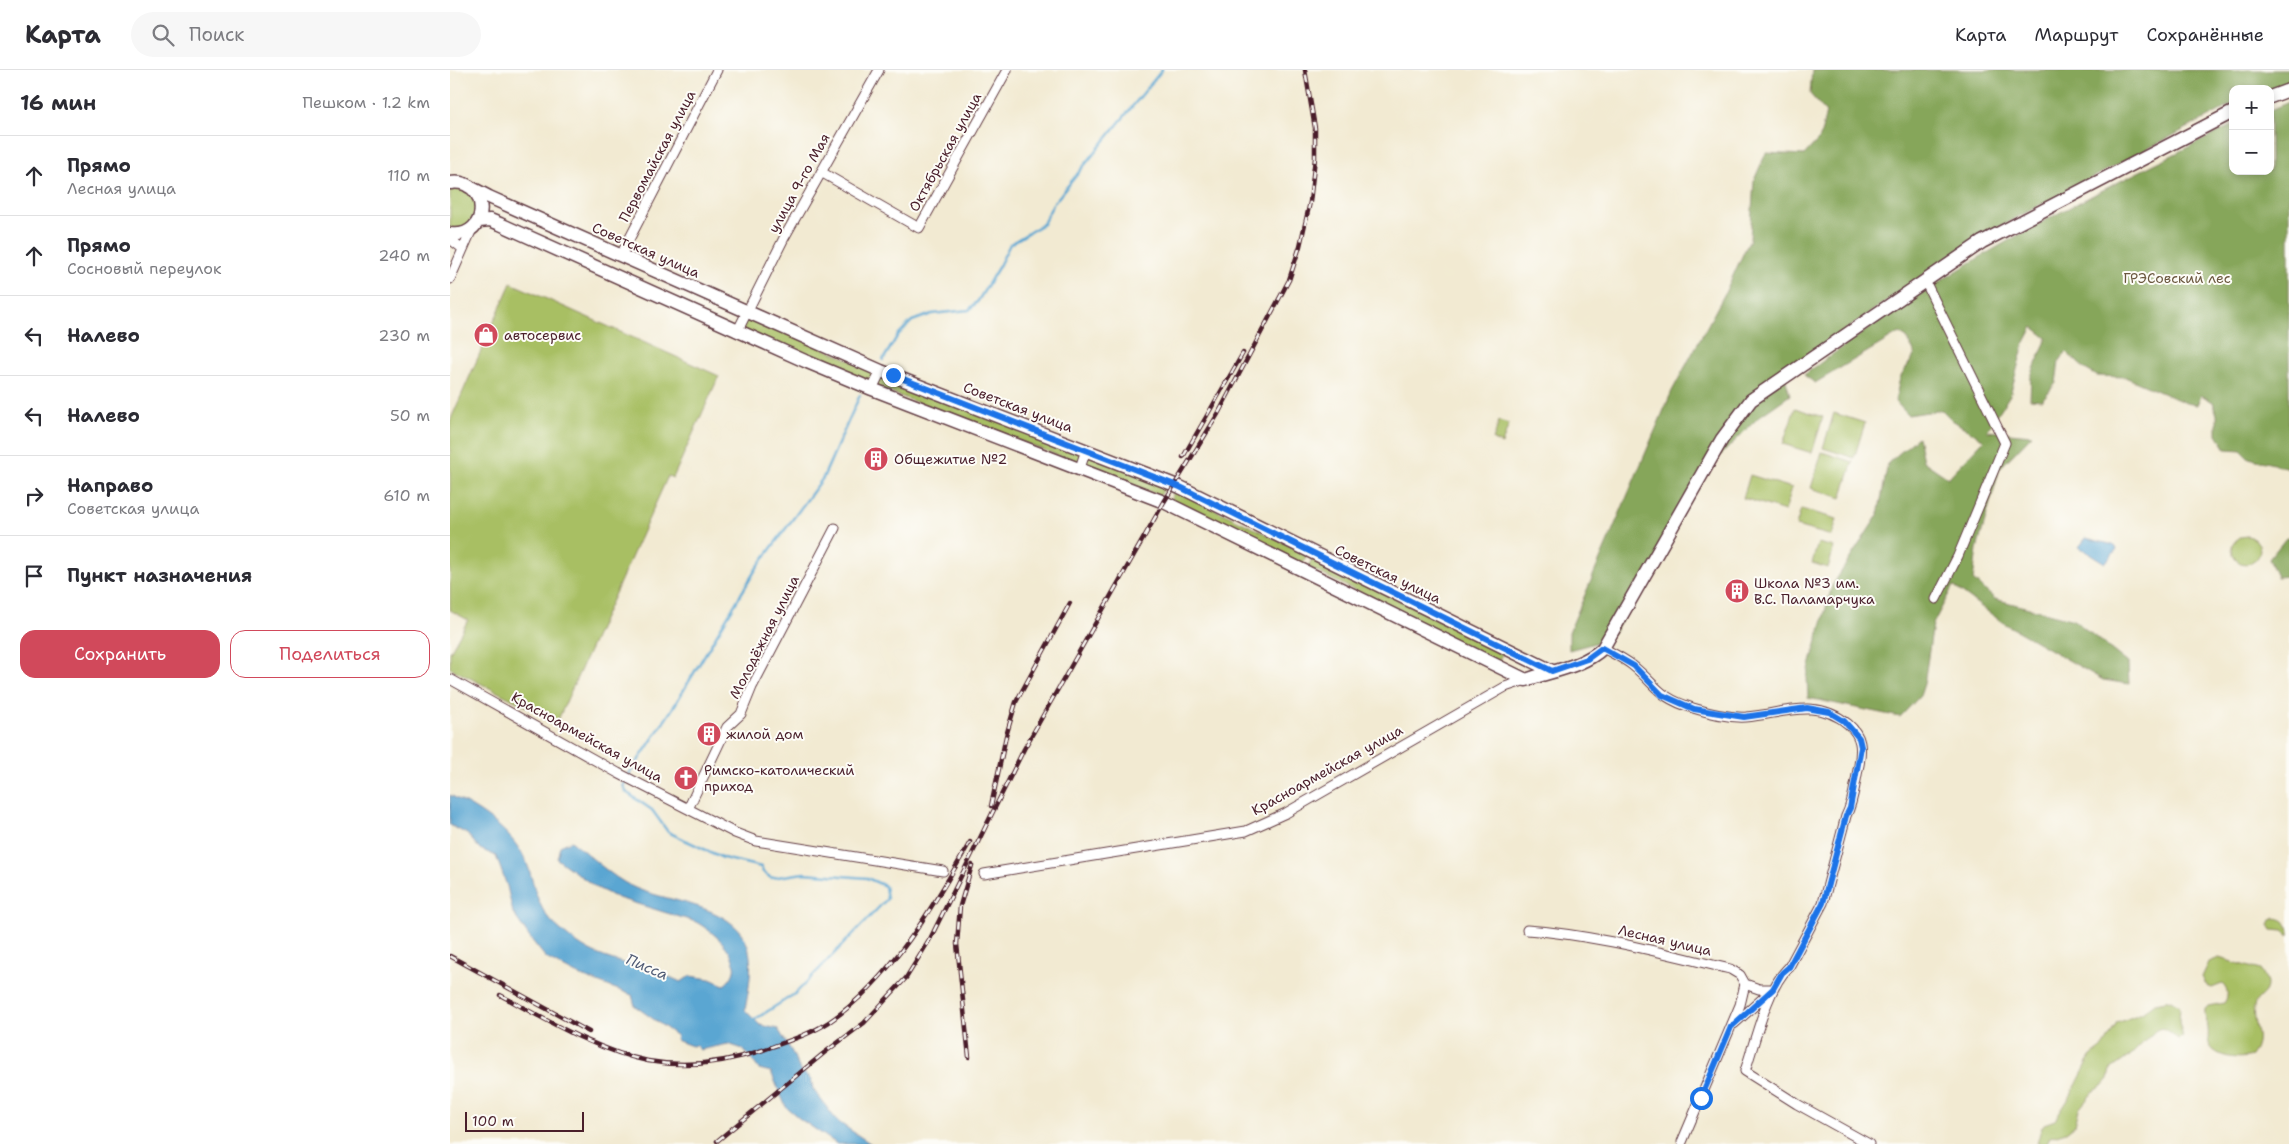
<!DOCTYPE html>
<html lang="ru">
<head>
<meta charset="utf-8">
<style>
	body { margin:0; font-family:"Shantell Sans",sans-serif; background:#f7f7f7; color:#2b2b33 }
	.controls { position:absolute; right:15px; top:15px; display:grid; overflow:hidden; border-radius:10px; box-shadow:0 2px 8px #0003 }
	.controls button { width:45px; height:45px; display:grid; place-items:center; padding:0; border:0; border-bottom:1px solid #e1e1e2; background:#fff; color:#2b2b33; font:25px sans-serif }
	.scale { position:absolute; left:15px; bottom:12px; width:119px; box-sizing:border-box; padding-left:5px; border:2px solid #4a1f2b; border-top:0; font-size:14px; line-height:18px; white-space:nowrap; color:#4a1f2b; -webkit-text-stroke:4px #fdfcf7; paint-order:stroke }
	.stop { position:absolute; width:15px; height:15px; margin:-11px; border:4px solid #1a73e8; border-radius:50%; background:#fff }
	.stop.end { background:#1a73e8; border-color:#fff; box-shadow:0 1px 5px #0008 }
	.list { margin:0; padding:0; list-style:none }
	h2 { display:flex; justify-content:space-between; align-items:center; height:65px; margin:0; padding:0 20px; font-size:21px }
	h2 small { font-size:16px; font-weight:400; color:#7c7c81 }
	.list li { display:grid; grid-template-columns:32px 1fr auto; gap:15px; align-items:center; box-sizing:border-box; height:80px; padding:0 20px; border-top:1px solid #e1e1e2 }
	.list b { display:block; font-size:19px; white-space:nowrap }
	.list p { margin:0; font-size:16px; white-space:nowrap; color:#7c7c81 }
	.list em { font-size:16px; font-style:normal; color:#7c7c81 }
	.actions { display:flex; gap:10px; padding:15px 20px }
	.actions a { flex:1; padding:11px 0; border:1px solid #d1495b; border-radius:15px; text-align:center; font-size:18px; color:#d1495b }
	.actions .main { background:#d1495b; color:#fff }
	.icon { flex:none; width:28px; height:28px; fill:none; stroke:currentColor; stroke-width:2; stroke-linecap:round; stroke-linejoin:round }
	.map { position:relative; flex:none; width:1839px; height:1074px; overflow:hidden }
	header { display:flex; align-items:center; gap:30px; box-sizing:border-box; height:70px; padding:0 25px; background:#fff; border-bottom:1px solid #e1e1e2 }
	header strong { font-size:24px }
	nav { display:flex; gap:28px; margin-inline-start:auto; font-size:18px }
	.search { width:350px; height:45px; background:#f7f7f7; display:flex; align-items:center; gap:12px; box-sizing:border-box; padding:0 18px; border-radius:28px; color:#7c7c81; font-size:19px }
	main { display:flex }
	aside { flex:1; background:#fff }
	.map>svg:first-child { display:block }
</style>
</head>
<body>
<header>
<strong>Карта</strong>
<div class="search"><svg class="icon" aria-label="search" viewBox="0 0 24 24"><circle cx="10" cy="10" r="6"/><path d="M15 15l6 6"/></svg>Поиск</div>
<nav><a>Карта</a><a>Маршрут</a><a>Сохранённые</a></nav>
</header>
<main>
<aside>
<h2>16 мин<small>Пешком · 1.2 km</small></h2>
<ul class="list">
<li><svg class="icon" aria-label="ahead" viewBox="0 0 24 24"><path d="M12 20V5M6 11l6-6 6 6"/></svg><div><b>Прямо</b><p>Лесная улица</p></div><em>110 m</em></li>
<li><svg class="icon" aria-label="ahead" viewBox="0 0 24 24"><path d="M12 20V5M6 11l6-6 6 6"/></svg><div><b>Прямо</b><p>Сосновый переулок</p></div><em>240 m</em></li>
<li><svg class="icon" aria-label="left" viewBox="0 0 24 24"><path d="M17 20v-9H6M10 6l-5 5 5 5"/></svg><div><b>Налево</b></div><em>230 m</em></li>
<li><svg class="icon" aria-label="left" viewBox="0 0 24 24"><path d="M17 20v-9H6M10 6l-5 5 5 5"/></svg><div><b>Налево</b></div><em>50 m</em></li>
<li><svg class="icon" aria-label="right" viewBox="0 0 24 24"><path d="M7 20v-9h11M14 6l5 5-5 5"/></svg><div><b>Направо</b><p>Советская улица</p></div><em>610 m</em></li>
<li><svg class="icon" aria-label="arrive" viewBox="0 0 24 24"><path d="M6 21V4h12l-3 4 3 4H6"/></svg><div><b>Пункт назначения</b></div></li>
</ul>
<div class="actions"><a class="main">Сохранить</a><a>Поделиться</a></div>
</aside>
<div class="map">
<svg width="1839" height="1074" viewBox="0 0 1839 1074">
	<rect width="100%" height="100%" fill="#fdfcf7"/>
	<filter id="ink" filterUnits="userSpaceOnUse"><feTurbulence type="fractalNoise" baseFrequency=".02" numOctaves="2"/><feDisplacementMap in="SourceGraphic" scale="10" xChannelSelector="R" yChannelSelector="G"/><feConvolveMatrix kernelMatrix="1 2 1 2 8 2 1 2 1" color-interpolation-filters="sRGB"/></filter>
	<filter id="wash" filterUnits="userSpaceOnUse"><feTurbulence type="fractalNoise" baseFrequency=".0096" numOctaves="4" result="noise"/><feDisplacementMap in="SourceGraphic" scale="20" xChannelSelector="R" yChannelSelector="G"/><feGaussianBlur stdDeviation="1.12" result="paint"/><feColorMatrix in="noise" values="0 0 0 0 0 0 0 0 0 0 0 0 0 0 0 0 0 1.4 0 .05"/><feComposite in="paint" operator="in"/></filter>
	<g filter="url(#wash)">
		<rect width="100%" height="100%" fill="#f2ead2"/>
		<!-- green -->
		<path fill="#a8bf64" stroke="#796f48" d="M0 119C16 117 24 125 27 139L18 156 9 159 0 158Z
			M61 213 269 306 223 408 218 406 107 652 0 598V582L18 550 0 540V351Z
			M298 245 427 302 421 315 292 260Z
			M431 304 632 382 628 393 426 317Z
			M1345 338 1373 347 1362 383 1333 374Z
			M1384 343 1415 353 1404 388 1373 378Z
			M1049 351 1059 354 1052 374 1043 370Z
			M1372 382 1403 392 1391 428 1361 418Z
			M638 384 716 416 710 426 635 396Z
			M1300 405 1342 418 1335 441 1293 428Z
			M725 420 857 484 852 495 720 430Z
			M1351 439 1387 449 1382 466 1346 456Z
			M1782 480a14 14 0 1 1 28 0a14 14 0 1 1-28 0Z
			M1368 473 1384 477 1378 498 1362 493Z
			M863 487 1053 582 1048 592 858 497Z
			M1826 848C1837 850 1839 856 1839 866L1833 861 1822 860 1819 855 1821 850Z
			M1769 888 1810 900C1813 904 1817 909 1817 914 1818 925 1805 927 1804 937 1801 957 1815 966 1801 986 1789 990 1765 988 1759 974 1757 968 1759 964 1758 959 1758 952 1754 946 1755 939L1758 936 1774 933C1779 926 1778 919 1772 914L1762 918 1757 916 1752 907 1759 892Z
			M1721 930 1730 936 1729 952 1733 967 1728 969C1720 963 1715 954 1705 961L1681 985 1660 1000 1658 1009 1651 1017 1643 1022 1629 1039 1625 1055 1616 1062 1600 1067 1597 1074H1587L1591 1059 1594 1054 1605 1050 1621 1025 1641 986 1654 976 1667 953 1692 943 1705 933Z"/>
		<!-- forest -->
		<path fill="#86a65a" stroke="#686242" d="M1362 0H1839V13L1820 19H1783V34L1545 159 1498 187 1334 304 1340 325 1310 346 1258 398 1165 562 1145 573 1119 580V562L1222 321 1274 225 1300 169 1304 110 1316 83 1354 85 1370 68 1376 42 1360 24Z
			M1839 32V398L1799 388 1791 380 1776 379 1767 364V345L1763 332 1751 325 1747 335 1736 333 1675 307 1647 306 1635 299 1616 282 1609 292 1606 313 1592 330 1580 329 1581 306 1597 268 1583 257 1574 274 1560 325 1537 361 1582 365 1550 398 1527 479 1523 510 1545 529 1624 550 1678 593 1679 614 1653 610 1552 552 1503 516 1483 554 1474 614 1470 626 1450 647 1358 628 1357 607 1382 516 1428 445 1438 393 1468 367 1473 391 1498 408 1534 370 1502 350 1492 340 1458 345 1445 331 1450 308 1465 284 1457 268 1449 263 1365 313 1354 305C1411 263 1469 223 1530 187 1612 139 1698 97 1783 55V101H1820V40Z
			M1836 468H1839V506L1827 507 1819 489Z"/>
		<!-- water -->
		<path fill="#5aa6d2" stroke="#52627e" d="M1636 468 1664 475 1667 479 1655 493 1629 477Z
			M0 725C32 741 67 763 79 799 84 816 88 837 101 851 113 863 129 876 144 883 172 895 204 899 231 912L240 906 260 909 274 915C302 894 266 863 246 852L168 828 147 818 107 789 110 776 121 771C141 786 160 806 183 817 220 834 295 834 300 887 302 904 298 923 295 940L310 955 328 959 342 982 350 1000 361 1009 363 1019 387 1051 421 1074H387L350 1049 336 1037 321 1002 309 999 293 979 278 974 250 980 246 975 242 976 226 970 227 966 185 936 182 925 126 904 96 888 80 868 63 843 57 816 46 786 30 779 17 764 0 755Z"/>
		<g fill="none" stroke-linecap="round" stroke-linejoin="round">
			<!-- stream -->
			<path stroke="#5aa6d2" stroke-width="2.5" d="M433 290 448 265 462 251 482 244 519 240 528 231 549 196 560 174 593 154 603 134 712 0
				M178 706 223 638 306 499 373 408 410 325
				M176 711 173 715 176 722 202 740 218 762 273 788 311 797 313 802 321 808 354 803 417 808 435 816 437 829 346 923 304 950"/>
		</g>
	</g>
	<g filter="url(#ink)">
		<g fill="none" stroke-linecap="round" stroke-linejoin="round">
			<defs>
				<path id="street" d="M371 102 469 158 557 0
					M0 169 13 179
					M171 185 267 0
					M0 209 22 159
					M1475 211 1555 373 1508 486 1486 529
					M287 262 334 168 429 0
					M422 319 431 301
					M630 398 636 380
					M1153 578C1162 583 1173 588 1182 595 1208 616 1207 627 1243 638 1259 643 1279 648 1296 647 1332 644 1366 627 1398 654 1412 666 1412 678 1409 695 1405 712 1404 731 1396 746L1373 833 1339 897C1317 917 1305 972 1295 1001L1347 1034 1419 1074
					M0 609 168 703 285 763 306 771 493 801
					M238 739 277 657 291 644 302 617 385 458
					M534 804 796 761 836 743 1055 617 1076 610
					M1077 860C1146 865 1212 883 1280 899L1290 905 1295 914 1290 935 1232 1072
					M1295 914 1309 919H1323
					M1284 954 1321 921"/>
				<path id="secondary" d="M1820 27 1839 20
					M0 113C40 107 42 169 0 164
					M18 116 39 127 431 301 730 417 1102 601
					M29 151 40 150 50 154 355 291 422 319 714 432 1076 610C1101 601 1133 597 1153 578L1272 369 1301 330 1532 172 1783 42"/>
			</defs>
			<!-- street casing -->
			<use href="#street" stroke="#633d44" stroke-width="11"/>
			<!-- secondary casing -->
			<use href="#secondary" stroke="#633d44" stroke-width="15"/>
			<!-- street -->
			<use href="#street" stroke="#fff" stroke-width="9"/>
			<!-- secondary -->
			<use href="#secondary" stroke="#fff" stroke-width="12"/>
			<defs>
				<path id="rail" d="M733 387 793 283
					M541 736 556 666 566 632 620 533
					M0 886 139 962
					M50 925C95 949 147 981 198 991 237 998 275 993 313 980 335 972 359 965 379 952 441 910 484 835 520 772
					M519 987 507 874 510 836 522 795
					M267 1071 374 983 414 953 456 908 480 869 574 679 714 432 768 344 839 210 850 176 860 132 865 88V58L855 0"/>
			</defs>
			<!-- rail casing -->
			<use href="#rail" stroke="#4a1f2b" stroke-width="4.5"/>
			<!-- rail -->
			<use href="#rail" stroke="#fdfcf7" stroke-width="2.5" stroke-dasharray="8" stroke-linecap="butt"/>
		</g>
	</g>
	<g fill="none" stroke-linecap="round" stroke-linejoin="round" filter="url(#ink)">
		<!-- route -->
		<path stroke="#1a73e8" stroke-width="6" d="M443 305 730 417 1102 601 1137 589 1152 578 1184 596 1212 625 1244 639 1294 647 1357 638 1379 642 1394 651 1409 668 1411 677 1400 738 1396 746 1373 833 1339 897 1332 903 1323 919 1281 957 1251 1028"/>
	</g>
	<!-- icons -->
	<defs>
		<symbol id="shop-disc" viewBox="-11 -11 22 22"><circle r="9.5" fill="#d1495b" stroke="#fdfcf7"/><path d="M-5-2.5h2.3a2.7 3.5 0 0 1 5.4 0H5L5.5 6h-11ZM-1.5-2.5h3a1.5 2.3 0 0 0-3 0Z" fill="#fff"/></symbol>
		<symbol id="building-disc" viewBox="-11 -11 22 22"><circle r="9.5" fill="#d1495b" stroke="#fdfcf7"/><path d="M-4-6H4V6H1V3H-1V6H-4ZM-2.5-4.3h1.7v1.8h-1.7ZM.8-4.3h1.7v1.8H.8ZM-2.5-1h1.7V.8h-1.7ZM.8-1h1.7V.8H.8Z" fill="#fff"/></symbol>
		<symbol id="church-disc" viewBox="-11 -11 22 22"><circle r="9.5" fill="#d1495b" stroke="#fdfcf7"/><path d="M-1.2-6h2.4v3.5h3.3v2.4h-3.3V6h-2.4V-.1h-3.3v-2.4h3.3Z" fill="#fff"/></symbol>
	</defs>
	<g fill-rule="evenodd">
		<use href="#shop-disc" x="22" y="251" width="28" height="28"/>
		<use href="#building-disc" x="412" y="375" width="28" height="28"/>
		<use href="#building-disc" x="1273" y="507" width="28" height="28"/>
		<use href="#building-disc" x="245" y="650" width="28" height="28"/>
		<use href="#church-disc" x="222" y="694" width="28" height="28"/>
	</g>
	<g text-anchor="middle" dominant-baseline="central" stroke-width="4" stroke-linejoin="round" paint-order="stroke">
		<!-- street labels -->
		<g font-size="14" fill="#4a1f2b" stroke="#fdfcf7">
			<text transform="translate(495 82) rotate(-61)">Октябрьская улица</text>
			<text transform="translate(207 86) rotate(-62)">Первомайская улица</text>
			<text transform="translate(349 113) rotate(-61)">улица 9-го Мая</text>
			<text transform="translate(196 180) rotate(24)">Советская улица</text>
			<text transform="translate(568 337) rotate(21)">Советская улица</text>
			<text transform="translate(938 504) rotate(26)">Советская улица</text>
			<text transform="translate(314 567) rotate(-63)">Молодёжная улица</text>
			<text transform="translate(137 667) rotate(29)">Красноармейская улица</text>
			<text transform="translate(877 700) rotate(-29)">Красноармейская улица</text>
			<text transform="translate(1215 870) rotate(13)">Лесная улица</text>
		</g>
		<!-- park labels -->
		<g font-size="14" fill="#6b573f" stroke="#fdfcf7">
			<text x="1727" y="208">ГРЭСовский лес</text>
		</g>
		<!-- poi labels -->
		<g font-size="14" fill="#4a1f2b" stroke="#fdfcf7" text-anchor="start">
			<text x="54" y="265">автосервис</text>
			<text x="444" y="389">Общежитие №2</text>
			<text x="1304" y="513">Школа №3 им.<tspan x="1304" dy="16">В.С. Паламарчука</tspan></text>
			<text x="276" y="664">жилой дом</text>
			<text x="254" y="700">Римско-католический<tspan x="254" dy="16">приход</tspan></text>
		</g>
		<!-- water labels -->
		<g font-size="15" font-style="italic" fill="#515c76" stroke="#fdfcf7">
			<text transform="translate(197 897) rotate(23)">Писса</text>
		</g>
	</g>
</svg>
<div class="controls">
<button>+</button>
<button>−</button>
</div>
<div class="scale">100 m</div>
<div class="stop" style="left:1251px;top:1028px"></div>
<div class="stop end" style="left:443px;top:305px"></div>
</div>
</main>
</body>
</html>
